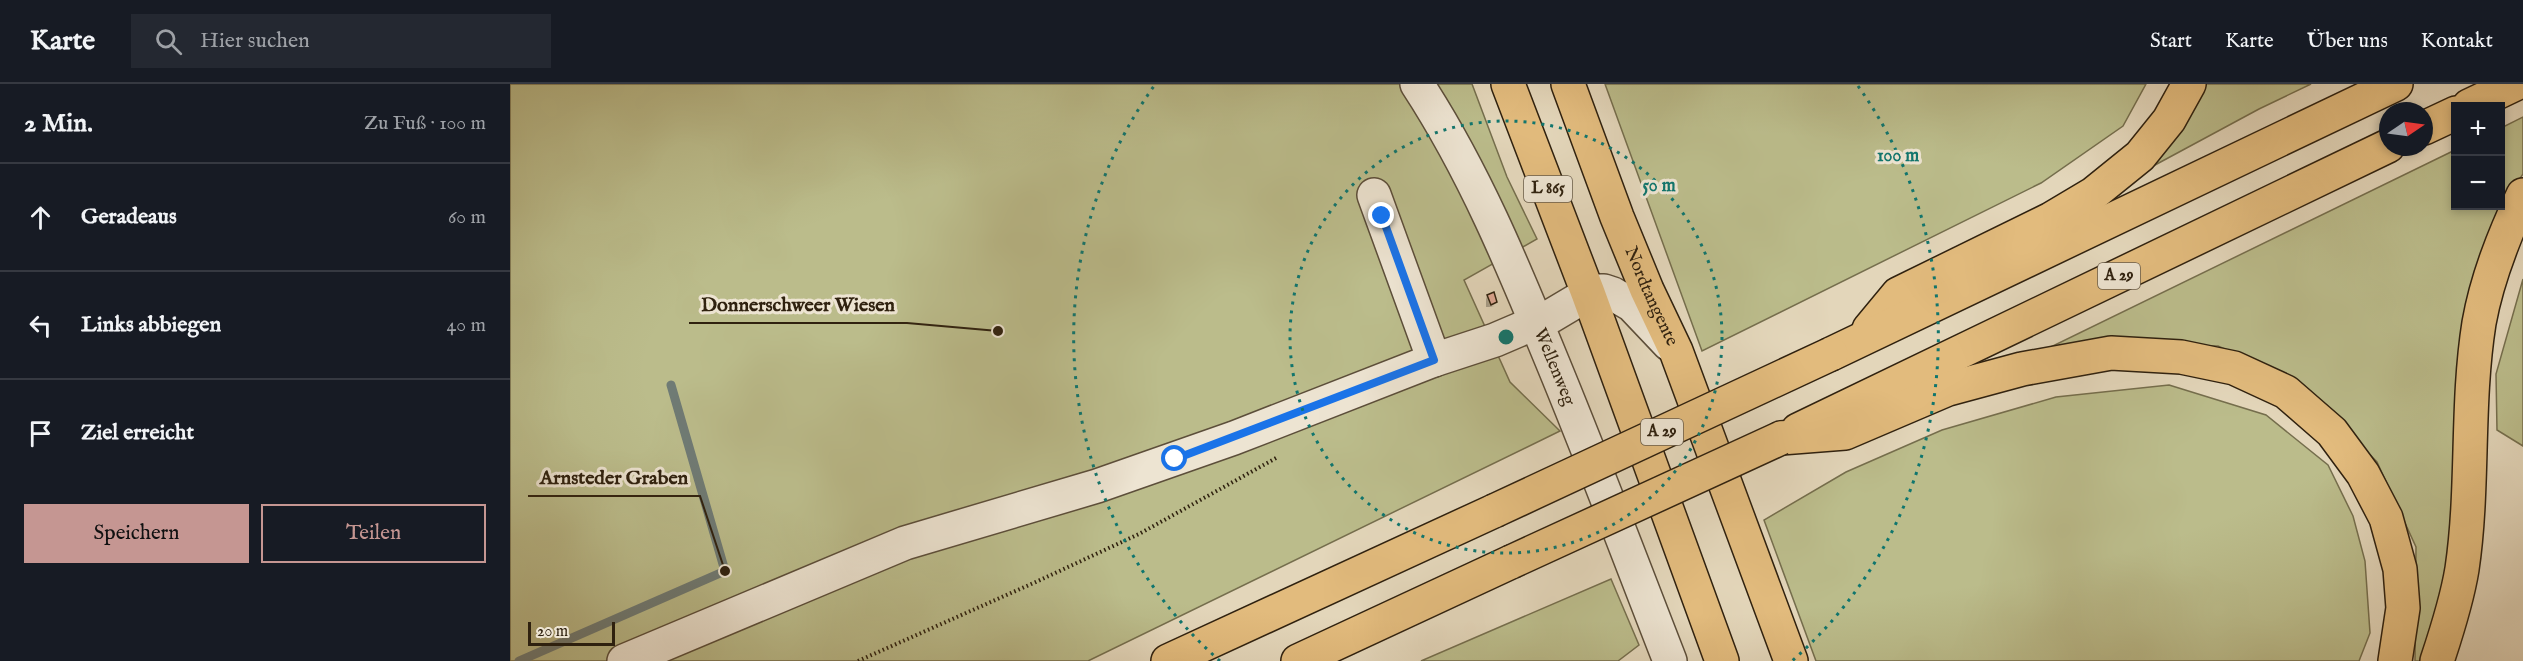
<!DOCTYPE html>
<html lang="de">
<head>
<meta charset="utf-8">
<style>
	body { margin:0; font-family:"IM FELL English",serif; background:#242831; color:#f1f3f6 }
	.controls { position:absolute; right:18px; top:18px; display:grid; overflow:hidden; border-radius:0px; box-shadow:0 3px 9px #0003 }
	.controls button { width:54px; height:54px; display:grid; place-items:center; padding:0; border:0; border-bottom:2px solid #363941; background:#171b24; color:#f1f3f6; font:30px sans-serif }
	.compass { position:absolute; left:1869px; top:18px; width:54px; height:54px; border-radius:50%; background:#171b24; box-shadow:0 3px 9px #0003; rotate:77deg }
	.scale { position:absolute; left:18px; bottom:15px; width:87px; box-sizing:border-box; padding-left:6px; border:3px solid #2f210f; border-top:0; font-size:16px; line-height:21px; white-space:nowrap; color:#2f210f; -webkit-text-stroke:4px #ede4d2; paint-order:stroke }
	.stop { position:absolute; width:18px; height:18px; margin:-14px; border:4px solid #1a73e8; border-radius:50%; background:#fff }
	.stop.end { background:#1a73e8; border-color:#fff; box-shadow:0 2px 6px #0008 }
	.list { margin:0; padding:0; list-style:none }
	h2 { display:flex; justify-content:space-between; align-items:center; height:78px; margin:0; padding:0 24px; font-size:26px }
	h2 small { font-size:20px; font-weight:400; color:#9ea1a6 }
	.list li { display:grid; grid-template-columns:39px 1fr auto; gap:18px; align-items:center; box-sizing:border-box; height:108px; padding:0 24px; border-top:2px solid #363941 }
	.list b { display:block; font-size:22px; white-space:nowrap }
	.list em { font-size:20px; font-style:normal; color:#9ea1a6 }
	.actions { display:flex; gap:12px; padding:18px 24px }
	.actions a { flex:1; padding:14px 0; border:2px solid #c59692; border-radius:0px; text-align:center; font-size:21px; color:#c59692 }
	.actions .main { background:#c59692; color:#111 }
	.icon { flex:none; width:33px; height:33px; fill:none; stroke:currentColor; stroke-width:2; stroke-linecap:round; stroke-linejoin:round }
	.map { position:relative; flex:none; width:2013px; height:577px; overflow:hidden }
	header { display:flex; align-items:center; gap:36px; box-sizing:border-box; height:84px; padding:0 30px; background:#171b24; border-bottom:2px solid #363941 }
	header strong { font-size:28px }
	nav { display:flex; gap:33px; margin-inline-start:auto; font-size:21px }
	.search { width:420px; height:54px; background:#242831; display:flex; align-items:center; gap:15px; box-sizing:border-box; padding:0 21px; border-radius:0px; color:#9ea1a6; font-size:22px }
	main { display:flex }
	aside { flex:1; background:#171b24 }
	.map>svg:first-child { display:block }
</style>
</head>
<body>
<header>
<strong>Karte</strong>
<div class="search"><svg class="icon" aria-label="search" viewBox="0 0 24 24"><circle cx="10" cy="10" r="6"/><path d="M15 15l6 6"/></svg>Hier suchen</div>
<nav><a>Start</a><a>Karte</a><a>Über uns</a><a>Kontakt</a></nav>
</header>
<main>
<aside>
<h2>2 Min.<small>Zu Fuß · 100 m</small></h2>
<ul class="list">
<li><svg class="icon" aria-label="ahead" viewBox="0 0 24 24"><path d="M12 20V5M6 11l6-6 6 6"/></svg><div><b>Geradeaus</b></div><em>60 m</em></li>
<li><svg class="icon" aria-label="left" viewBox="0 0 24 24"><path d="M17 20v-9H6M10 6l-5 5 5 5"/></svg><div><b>Links abbiegen</b></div><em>40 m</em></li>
<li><svg class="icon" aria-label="arrive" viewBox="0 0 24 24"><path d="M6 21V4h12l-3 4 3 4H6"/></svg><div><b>Ziel erreicht</b></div></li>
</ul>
<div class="actions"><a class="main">Speichern</a><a>Teilen</a></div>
</aside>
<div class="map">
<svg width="2013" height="577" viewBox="0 0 2013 577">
	<defs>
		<filter id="shadow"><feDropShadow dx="-5.5" dy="5.5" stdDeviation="1.5" flood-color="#0004"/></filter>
	</defs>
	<rect width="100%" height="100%" fill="#e3d6ba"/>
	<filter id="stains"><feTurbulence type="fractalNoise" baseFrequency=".00333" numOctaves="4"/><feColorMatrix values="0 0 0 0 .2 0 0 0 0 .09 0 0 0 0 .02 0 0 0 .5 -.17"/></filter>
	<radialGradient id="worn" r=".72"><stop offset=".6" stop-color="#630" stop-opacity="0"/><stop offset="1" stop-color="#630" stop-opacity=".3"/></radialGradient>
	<!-- green -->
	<path fill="#bbbc8b" stroke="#756e4d" stroke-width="1.5" d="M0 0H962L997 93 1027 155 954 196 1000 298 1050 347 578 577H0Z
		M1095 0H1636L1613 42 1531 99 1192 267Z
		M1695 0H1801L1749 25 1632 88Z
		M2013 33V90L1986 131 1936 497 1910 577H1905L1906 463 1867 378 1788 297 1708 262 1610 261 1510 278 1945 66 1946 122H1990L1991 44Z
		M2013 195V362L1987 346 1986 290Z
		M1659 301 1756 331 1818 381 1843 432 1855 477 1860 549 1849 577H1306L1254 436 1336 388 1432 346 1546 313Z
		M1101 495 1129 561 1108 577H911Z"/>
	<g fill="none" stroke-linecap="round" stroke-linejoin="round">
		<!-- stream -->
		<path stroke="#6f7b75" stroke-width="9" d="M9 577 215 487 161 301"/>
	</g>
	<!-- building -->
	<path fill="#e2aa96" stroke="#2f210f" stroke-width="1.5" filter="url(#shadow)" d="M984 208 987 218 981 221 977 211Z"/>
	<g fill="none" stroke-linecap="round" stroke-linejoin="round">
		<defs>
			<g id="minor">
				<path id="s1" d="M907 0C964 87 1003 182 1042 277 1083 376 1121 477 1160 577"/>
				<path d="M864 111 924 276"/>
				<path d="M114 577 395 459 587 402 724 354 924 276 985 256 1041 232 1083 207H1094L1103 210 1122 221 1159 260"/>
			</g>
			<g id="highway">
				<path d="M998 0 1078 209 1212 577"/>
				<path id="s2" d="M1058 0 1107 133 1137 206 1166 267 1281 577"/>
				<path d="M1959 22 2005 0"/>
				<path d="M1914 44 1946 29"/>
				<path d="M1359 245 1388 210 1541 135 1583 110 1630 72 1659 36 1679 0"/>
				<path d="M1321 270 1886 0"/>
				<path d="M1288 346 1878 62"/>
				<path d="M1271 354 1335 349 1438 305 1512 285 1601 269 1671 273 1724 284 1776 308 1822 348 1853 390 1876 434 1890 485 1893 524 1885 577"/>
				<path d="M658 577 984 427"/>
				<path d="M788 577 1001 478"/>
				<path d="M1927 577C1937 547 1947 516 1952 485 1964 404 1956 321 1969 239 1977 194 1994 152 2013 111"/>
			</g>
		</defs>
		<!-- minor casing -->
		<use href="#minor" stroke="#5c4e3a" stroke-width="36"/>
		<!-- highway casing -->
		<use href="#highway" stroke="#2f210f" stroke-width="36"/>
		<!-- path -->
		<path stroke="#2f210f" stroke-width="4" stroke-dasharray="1.5 3" stroke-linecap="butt" d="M348 577 528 497 629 450 768 373"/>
		<!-- minor -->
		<use href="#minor" stroke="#ede4d2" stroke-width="33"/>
		<!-- highway -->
		<use href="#highway" stroke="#e2bb7d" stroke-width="33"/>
		<defs>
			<path id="highway-bridge" d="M984 427 1321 270
				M1001 478 1271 354"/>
		</defs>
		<!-- highway-bridge casing -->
		<use href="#highway-bridge" stroke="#2f210f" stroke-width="36" stroke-linecap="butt"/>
		<!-- highway-bridge -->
		<use href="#highway-bridge" stroke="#e2bb7d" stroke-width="33"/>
	</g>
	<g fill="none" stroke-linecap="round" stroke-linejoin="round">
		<!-- route -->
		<path stroke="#1a73e8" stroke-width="8" d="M665 375 924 276 872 132"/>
	</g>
	<!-- distance rings -->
	<g fill="none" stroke="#0f766e" stroke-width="3" stroke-dasharray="3 6">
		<circle cx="996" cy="253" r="216"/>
		<path d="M710 577A432 432 0 0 1 644 2M1348 2A432 432 0 0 1 1282 577"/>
	</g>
	<g text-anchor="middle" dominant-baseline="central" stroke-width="6" stroke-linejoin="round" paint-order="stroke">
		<!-- shield labels -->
		<g fill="#ede4d2" stroke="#685c4a" stroke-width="1.5">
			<rect x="1014" y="92" width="48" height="26" rx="4.5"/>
			<rect x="1588" y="179" width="42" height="26" rx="4.5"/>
			<rect x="1131" y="335" width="42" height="26" rx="4.5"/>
		</g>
		<g font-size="16" font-weight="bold" fill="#2f210f">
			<text x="1038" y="105">L 865</text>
			<text x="1609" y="192">A 29</text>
			<text x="1152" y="348">A 29</text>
		</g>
		<!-- street labels -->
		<g font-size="18" fill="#2f210f" stroke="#ede4d2">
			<text stroke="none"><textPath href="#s2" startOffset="228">Nordtangente</textPath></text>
			<text stroke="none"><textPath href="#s1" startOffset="315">Wellenweg</textPath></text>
		</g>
	</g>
	<circle cx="996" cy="253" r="9" fill="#0f766e" stroke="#ede4d2" stroke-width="3"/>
	<g font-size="18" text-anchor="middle" font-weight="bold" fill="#0f766e" stroke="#ede4d2" stroke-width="6" stroke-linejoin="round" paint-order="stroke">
		<text x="1388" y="77">100 m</text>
		<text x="1149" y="107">50 m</text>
	</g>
	<!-- callouts -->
	<path fill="none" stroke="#2f210f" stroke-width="2" d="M488 247L397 239H179M215 487L190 412H18"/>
	<g fill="#2f210f" stroke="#ede4d2" stroke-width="2">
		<circle cx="488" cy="247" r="6"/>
		<circle cx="215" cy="487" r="6"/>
	</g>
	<g font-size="20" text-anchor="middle" font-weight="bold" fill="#2f210f" stroke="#ede4d2" stroke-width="6" stroke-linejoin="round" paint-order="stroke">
		<text x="288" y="227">Donnerschweer Wiesen</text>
		<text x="104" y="400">Arnsteder Graben</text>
	</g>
	<rect width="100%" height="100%" filter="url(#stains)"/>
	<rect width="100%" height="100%" fill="url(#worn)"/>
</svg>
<div class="controls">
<button>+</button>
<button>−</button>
</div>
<svg class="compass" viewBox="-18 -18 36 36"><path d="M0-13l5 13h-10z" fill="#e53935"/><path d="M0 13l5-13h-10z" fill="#9ea1a6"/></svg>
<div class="scale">20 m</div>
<div class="stop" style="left:665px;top:375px"></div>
<div class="stop end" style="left:872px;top:132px"></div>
</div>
</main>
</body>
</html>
